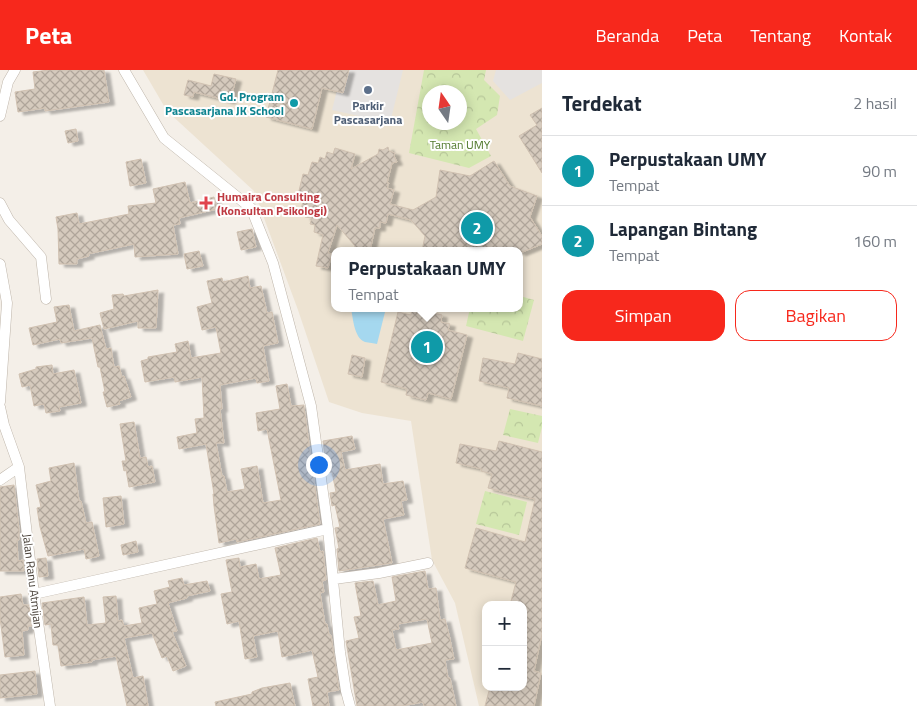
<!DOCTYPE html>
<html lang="id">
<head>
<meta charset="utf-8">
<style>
	body { margin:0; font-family:"Titillium Web",sans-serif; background:#f2f2f3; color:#1f2937 }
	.controls { position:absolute; right:15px; bottom:15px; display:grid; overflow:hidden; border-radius:10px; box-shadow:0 2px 12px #0003 }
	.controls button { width:45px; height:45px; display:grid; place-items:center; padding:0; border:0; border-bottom:1px solid #e0e1e3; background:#fff; color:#1f2937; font:25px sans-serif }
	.compass { position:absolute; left:422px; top:15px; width:45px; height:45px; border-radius:50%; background:#fff; box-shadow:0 2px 12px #0003; rotate:347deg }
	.you { position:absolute; left:318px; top:394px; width:18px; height:18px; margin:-12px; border:4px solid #fff; border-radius:50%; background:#1a73e8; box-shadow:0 0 0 8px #1a73e833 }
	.badge { display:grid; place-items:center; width:32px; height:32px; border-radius:50%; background:#f7281c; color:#fff; font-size:16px; font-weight:700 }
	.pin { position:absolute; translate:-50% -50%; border:2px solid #fff; box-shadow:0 1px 5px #0006 }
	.popup { position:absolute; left:331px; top:177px; width:192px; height:65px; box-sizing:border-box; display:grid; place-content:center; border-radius:10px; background:#fff; filter:drop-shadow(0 1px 4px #0005); font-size:16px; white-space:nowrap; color:#747a83 }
	.popup b { font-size:19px; color:#1f2937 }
	.popup::after { content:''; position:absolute; left:50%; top:100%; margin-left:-10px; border:10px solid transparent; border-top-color:#fff }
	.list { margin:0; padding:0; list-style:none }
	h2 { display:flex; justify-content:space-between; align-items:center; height:65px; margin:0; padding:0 20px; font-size:21px }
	h2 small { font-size:16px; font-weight:400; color:#747a83 }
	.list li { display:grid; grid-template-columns:32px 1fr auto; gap:15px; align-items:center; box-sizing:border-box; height:70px; padding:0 20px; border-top:1px solid #e0e1e3 }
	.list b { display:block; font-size:19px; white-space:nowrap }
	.list p { margin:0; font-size:16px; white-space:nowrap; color:#747a83 }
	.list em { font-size:16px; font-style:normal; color:#747a83 }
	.actions { display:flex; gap:10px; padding:15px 20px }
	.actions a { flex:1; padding:11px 0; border:1px solid #f7281c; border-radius:15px; text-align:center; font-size:18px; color:#f7281c }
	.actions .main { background:#f7281c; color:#fff }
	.map { position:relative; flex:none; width:542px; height:636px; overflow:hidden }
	header { display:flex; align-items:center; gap:30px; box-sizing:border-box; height:70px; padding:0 25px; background:#f7281c; color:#fff }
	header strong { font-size:24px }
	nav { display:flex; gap:28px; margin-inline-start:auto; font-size:18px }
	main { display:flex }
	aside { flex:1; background:#fff }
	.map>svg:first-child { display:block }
</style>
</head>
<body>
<header>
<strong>Peta</strong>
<nav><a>Beranda</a><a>Peta</a><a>Tentang</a><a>Kontak</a></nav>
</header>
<main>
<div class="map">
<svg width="542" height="636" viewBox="0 0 542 636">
	<defs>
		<pattern id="forest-crowns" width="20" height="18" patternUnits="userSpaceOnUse" patternTransform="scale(1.25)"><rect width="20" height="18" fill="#d4e7b1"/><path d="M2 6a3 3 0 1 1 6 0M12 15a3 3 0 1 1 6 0" fill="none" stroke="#b7c799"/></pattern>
		<pattern id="building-cross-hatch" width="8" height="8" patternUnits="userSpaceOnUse" patternTransform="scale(1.25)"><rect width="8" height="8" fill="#d5cabd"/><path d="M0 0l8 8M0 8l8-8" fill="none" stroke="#afa59a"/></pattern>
		<filter id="shadow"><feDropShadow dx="5.5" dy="3" stdDeviation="1" flood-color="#0004"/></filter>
	</defs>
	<rect width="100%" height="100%" fill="#f4efe8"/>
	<!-- education -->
	<path fill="#ede3d2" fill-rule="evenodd" d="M143 0H542V636H479L455 533 432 490 411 351 362 343 329 332 298 240 254 121 167 41ZM430 22H460V52H430ZM334 181H520V238H334ZM486 535H523V617H486Z"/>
	<!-- forest -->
	<path fill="url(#forest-crowns)" fill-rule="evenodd" d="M424 0H486L484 10 500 26 497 45 476 59 491 86 469 98 409 83ZM430 22H460V52H430Z
		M520 226 534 230 523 271 466 256 470 238H520Z
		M510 339 542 346V357L538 373 503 365Z
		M485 421 527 432 519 465 476 454Z"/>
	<!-- parking -->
	<path fill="#e5e2e0" d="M342 0H403L390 53 332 40Z
		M496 0H542V13L510 30 493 11Z"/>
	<!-- water -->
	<path fill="#a5d8ef" d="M351 238H386L377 274C374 273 369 273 365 272 354 268 353 248 351 238Z"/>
	<!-- building -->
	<path fill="url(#building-cross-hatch)" stroke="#d0c1b1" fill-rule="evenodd" filter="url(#shadow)" d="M49 0H104L109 32 45 41V38L18 42 15 22 35 19 33 2Z
		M278 0H349L343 23 322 18 312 59 266 47Z
		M214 4 236 9 230 31 194 22 193 27 184 25 188 10 211 16Z
		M542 38V103L519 66 537 55 530 45Z
		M76 59 78 71 68 73 65 61Z
		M388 77 389 81 395 83 394 86 397 92 392 93 387 113H389L387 118 394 120 390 134 413 140 436 127 440 100 470 106 494 91 510 116 537 126 530 147 542 166V174L520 183V181H422L425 166 411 150 388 144 386 153 380 152V158H375L370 181H354L355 176 337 155 328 183 332 184 328 198 316 196 323 165 314 162 315 155 310 154 312 148 305 147 307 141 301 140 304 127 298 125 303 104 308 105 312 92 318 93 320 87 325 89 327 82 333 84 335 78 355 84 351 99 378 84 379 79 383 80Z
		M141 89 146 113 130 116 126 92Z
		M185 112 190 133 214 127 217 139 179 148 180 154 173 155 178 184 135 187 134 174 88 184 89 186 77 189V194H59L58 159 56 147 77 143 79 154 129 144 128 136 156 133 153 119Z
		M252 159 256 177 241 180 237 162Z
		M199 181 203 196 187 199 184 184Z
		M248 206 250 218 261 216 267 243 272 242 278 273 263 276 269 311 257 313 256 308 220 315 222 339H220L224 373H216L222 406H224L227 422 245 419 241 399 257 396 263 433 281 430 267 359 258 361 256 343 280 339 276 316 287 314 291 336 304 335V337L320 454 237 472 236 469 219 473 214 436 213 424H214L206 374 179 379 177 367 197 363 195 349 204 348 202 307 175 312 174 307 145 312 141 291 148 289V287L177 282 175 274 188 271 191 288 221 283 216 257 202 260 197 237 212 233 207 211 222 208 223 212Z
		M158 220 156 258H138V251L104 259 100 243 114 239 112 225 123 224 124 226Z
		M69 235 74 261 100 255 106 279 111 278 114 297 119 296 122 307 124 306 131 327 119 331 120 334 107 337 103 322H105L100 297H98L92 268 61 273 60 269 33 275 29 258 57 252 54 237Z
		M412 238 442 245 441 252 450 254 448 260 467 265 451 329 428 323 426 330 406 325 407 319 381 312 398 242 411 245Z
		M518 283 542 289V336L507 328 509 318 479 311 483 288 515 294Z
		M352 285 365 288 362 307 348 304Z
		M52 295 53 304 74 300 81 333 59 337 60 341 46 343 44 334 34 336 30 315 22 317 19 304 36 299V297Z
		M134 352 140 388 146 387 148 397 152 396 155 412 129 417 126 400 124 401 122 391H126L120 354Z
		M352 366 355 379 341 382 345 400 380 394 383 414 403 411 407 430 401 431 404 445 383 449 392 493 339 501 337 479 339 478 335 458 340 457 335 435 332 436 330 423 336 422 332 402 327 403 323 371Z
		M499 371 542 382V564L534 601 541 603 534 636H485L490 617H523V535H510L516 512 465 498 476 458 525 472 535 429 488 418 492 404 481 401 482 399 456 393 460 374 496 381Z
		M74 393 79 431H81L86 453 92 452 99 486 86 489 84 479 48 486 40 457 37 438 41 437 36 415 51 411 49 398Z
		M14 415 19 459V470H17L18 491 23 490 24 501H0V417Z
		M121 426 124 454 106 457 103 428Z
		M317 468 320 482 323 481 326 510 322 511 324 522 320 523 325 554H327L329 565H331L339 620 327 622 329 636H313L308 609 318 607 312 580 282 587 278 561 253 566 257 587 245 589 239 551 227 554 221 524 232 522 226 490 239 488 240 497 256 494 259 509 281 505 275 478Z
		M136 471 138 482 123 485 121 475Z
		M46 488 48 506 39 507 37 489Z
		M425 501 428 519 436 518 440 550 445 549 450 569 454 589 445 590 448 608H450L456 636H424L423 632 402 636H357L346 571 359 568 354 547 361 546 355 513 373 511 378 535 396 531 392 507ZM427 549 432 573 396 580 392 560 399 559 398 554Z
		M182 508 184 515 207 511 210 521 187 526V528L168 533 177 561 172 562 186 596 173 601 167 586 162 588 152 563 124 568 133 608 143 606 148 636H127L116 586 92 590V592L61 596 58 575H53L51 554 45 555 42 533 84 527 87 555 106 553 103 527 116 526 118 551 122 550 124 556 142 553 139 538 157 534 154 521 170 517 168 511Z
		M21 524 23 535H29L32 556H28V560L22 561 24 585 5 587 0 548V527Z
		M35 601 37 624 0 628V605Z
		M290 613 295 636H216L215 632 252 624V622L262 618Z"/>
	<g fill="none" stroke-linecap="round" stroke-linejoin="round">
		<defs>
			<path id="street" d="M124 0 164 68 251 138 273 193 311 336 328 459 340 582 346 621 350 636
				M0 46 8 12 15 0
				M0 133 9 150 41 187 46 229
				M0 194 7 233 0 332
				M0 337 4 355 19 397 34 524 50 636
				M0 410 19 397
				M334 509 379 503 428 493
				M34 524 328 459"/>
		</defs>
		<!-- street casing -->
		<use href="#street" stroke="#bfb6ab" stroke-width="11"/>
		<!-- street -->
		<use href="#street" stroke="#fff" stroke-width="10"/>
	</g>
	<!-- markers -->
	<circle fill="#5c6f8a" stroke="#fff" stroke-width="2" cx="368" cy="20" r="5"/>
	<circle fill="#0f9aa8" stroke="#fff" stroke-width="2" cx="294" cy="33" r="5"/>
	<path fill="#e0444e" stroke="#fff" stroke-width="2" d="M203.5 125.5h5v5h5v5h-5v5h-5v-5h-5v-5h5z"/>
	<g text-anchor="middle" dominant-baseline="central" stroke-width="4" stroke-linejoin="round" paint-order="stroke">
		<!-- culture labels -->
		<g font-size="12" font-weight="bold" fill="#0d838f" stroke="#fff" text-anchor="end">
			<text x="284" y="26">Gd. Program<tspan x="284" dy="14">Pascasarjana JK School</tspan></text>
		</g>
		<!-- service labels -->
		<g font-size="12" font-weight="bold" fill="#4e5e75" stroke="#fff">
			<text x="368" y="35">Parkir<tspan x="368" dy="14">Pascasarjana</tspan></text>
		</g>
		<!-- park labels -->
		<g font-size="12" fill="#4f782a" stroke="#fff">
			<text x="460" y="74">Taman UMY</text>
		</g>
		<!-- health labels -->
		<g font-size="12" font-weight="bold" fill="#be3a42" stroke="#fff" text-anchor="start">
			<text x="217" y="126">Humaira Consulting<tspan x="217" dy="14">(Konsultan Psikologi)</tspan></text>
		</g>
		<!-- street labels -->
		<g font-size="12" fill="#473f37" stroke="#fff">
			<text transform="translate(33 511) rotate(83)">Jalan Ranu Atmijan</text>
		</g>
	</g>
</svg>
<div class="controls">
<button>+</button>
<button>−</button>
</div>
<svg class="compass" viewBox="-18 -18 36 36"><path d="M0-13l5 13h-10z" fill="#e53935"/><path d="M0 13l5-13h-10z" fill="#747a83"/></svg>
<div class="you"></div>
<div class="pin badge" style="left:427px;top:277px;background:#0f9aa8">1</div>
<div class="popup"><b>Perpustakaan UMY</b>Tempat</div>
<div class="pin badge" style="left:477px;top:158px;background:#0f9aa8">2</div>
</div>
<aside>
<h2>Terdekat<small>2 hasil</small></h2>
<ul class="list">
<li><span class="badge" style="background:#0f9aa8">1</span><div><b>Perpustakaan UMY</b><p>Tempat</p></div><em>90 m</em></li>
<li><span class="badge" style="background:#0f9aa8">2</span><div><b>Lapangan Bintang</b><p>Tempat</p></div><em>160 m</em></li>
</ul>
<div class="actions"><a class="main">Simpan</a><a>Bagikan</a></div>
</aside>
</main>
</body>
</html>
